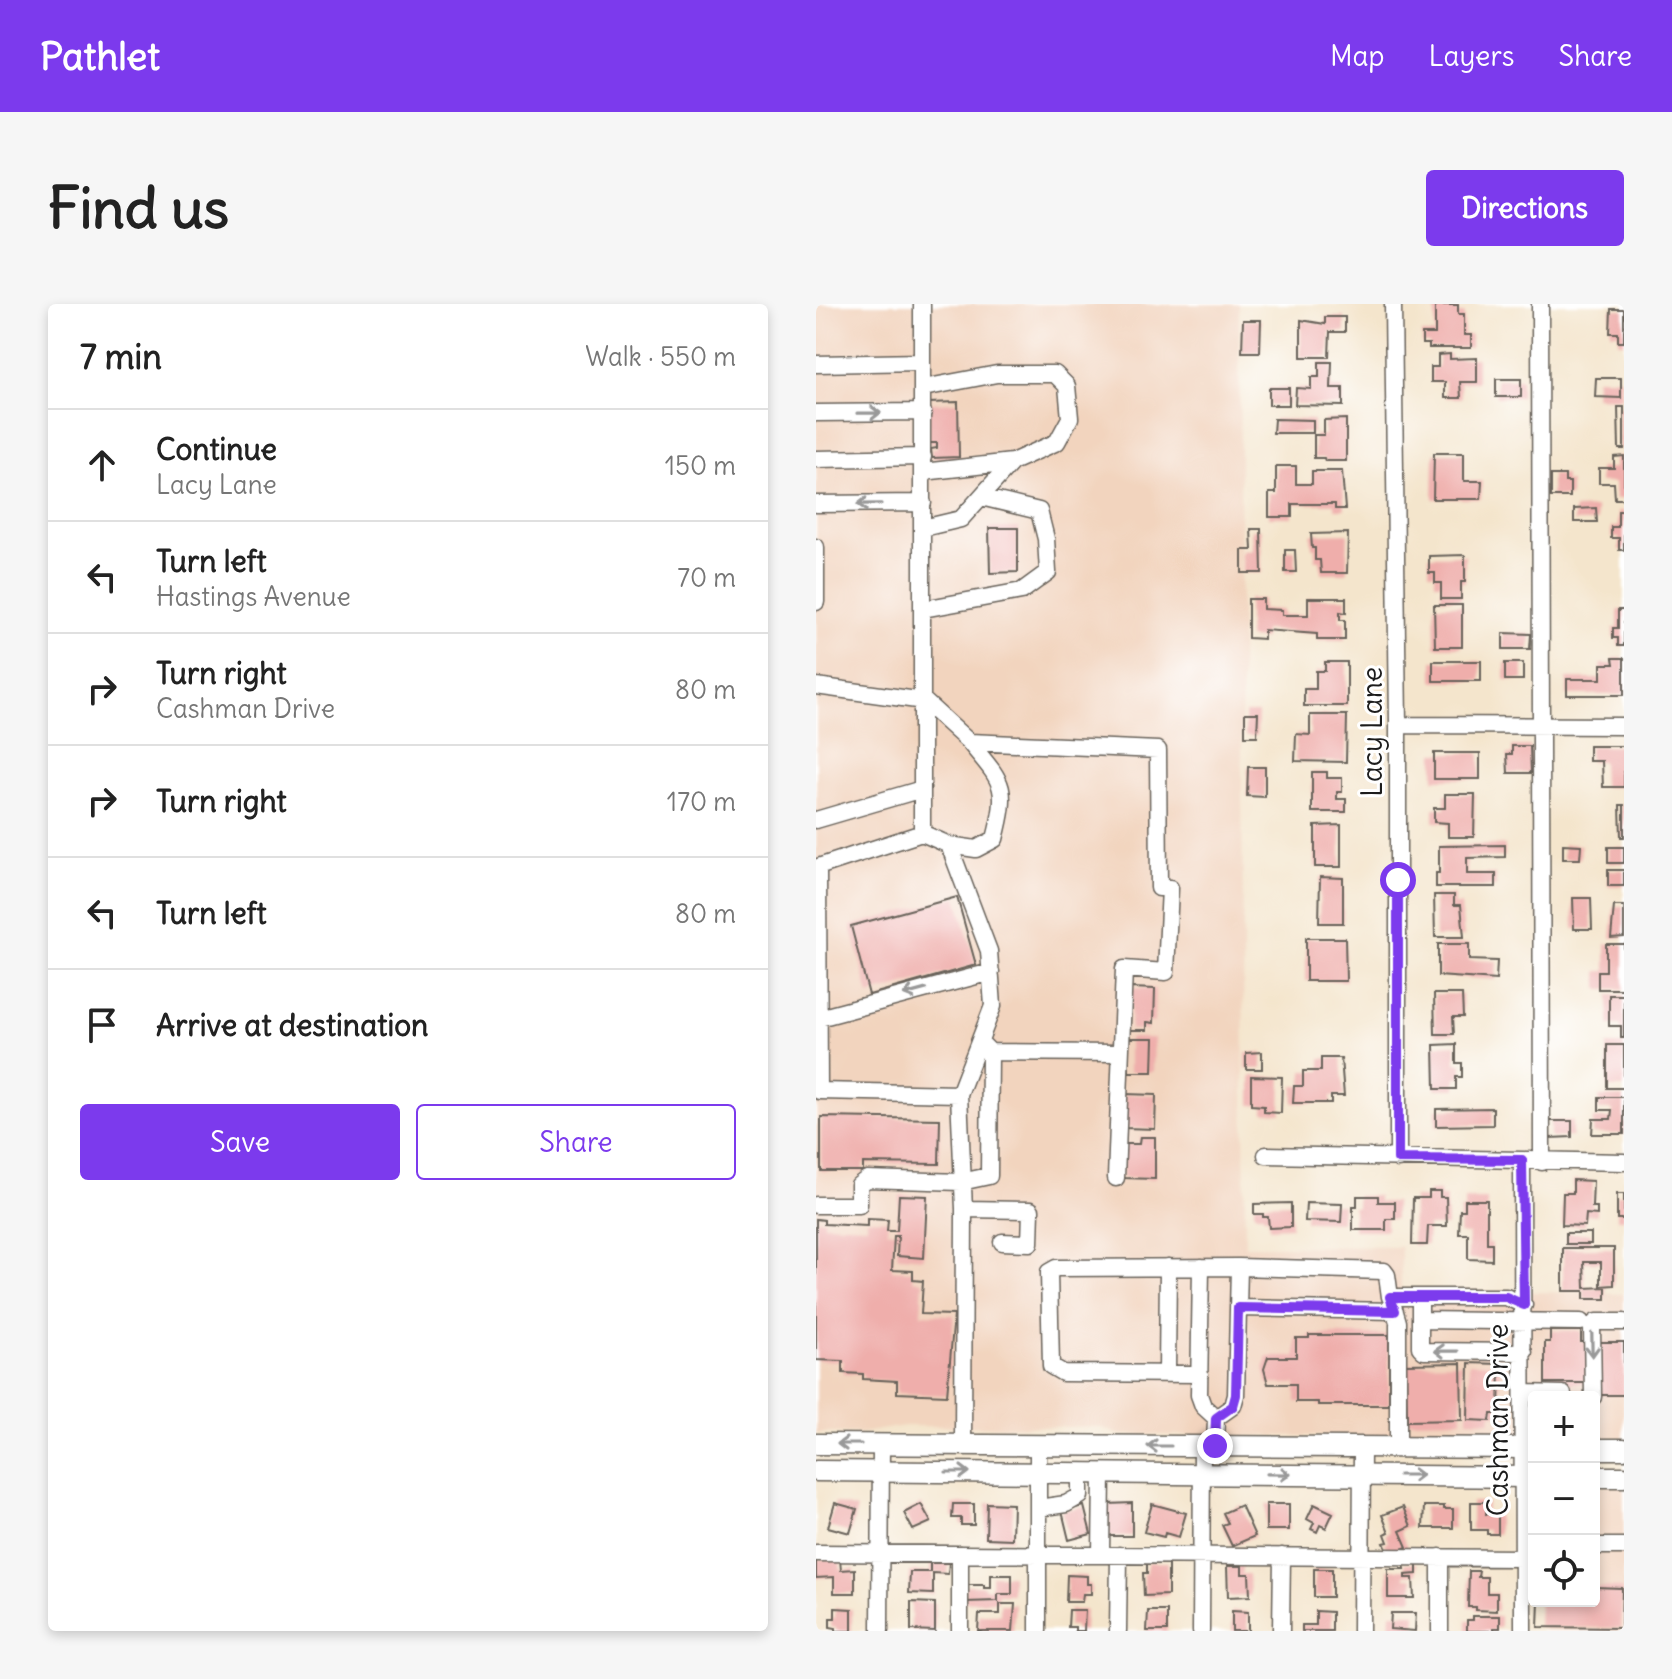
<!DOCTYPE html>
<html lang="en">
<head>
<meta charset="utf-8">
<style>
	body { margin:0; font-family:Delius,sans-serif; background:#f6f6f6; color:#222 }
	.controls { position:absolute; right:24px; bottom:24px; display:grid; overflow:hidden; border-radius:8px; box-shadow:0 4px 12px #0003 }
	.controls button { width:72px; height:72px; display:grid; place-items:center; padding:0; border:0; border-bottom:2px solid #e0e0e0; background:#fff; color:#222; font:40px sans-serif }
	.stop { position:absolute; width:24px; height:24px; margin:-18px; border:6px solid #7c3aed; border-radius:50%; background:#fff }
	.stop.end { background:#7c3aed; border-color:#fff; box-shadow:0 2px 8px #0008 }
	.list { margin:0; padding:0; list-style:none }
	h2 { display:flex; justify-content:space-between; align-items:center; height:104px; margin:0; padding:0 32px; font-size:34px }
	h2 small { font-size:26px; font-weight:400; color:#767676 }
	.list li { display:grid; grid-template-columns:52px 1fr auto; gap:24px; align-items:center; box-sizing:border-box; height:112px; padding:0 32px; border-top:2px solid #e0e0e0 }
	.list b { display:block; font-size:30px; white-space:nowrap }
	.list p { margin:0; font-size:26px; white-space:nowrap; color:#767676 }
	.list em { font-size:26px; font-style:normal; color:#767676 }
	.actions { display:flex; gap:16px; padding:24px 32px }
	.actions a { flex:1; padding:18px 0; border:2px solid #7c3aed; border-radius:8px; text-align:center; font-size:28px; color:#7c3aed }
	.actions .main { background:#7c3aed; color:#fff }
	.icon { flex:none; width:44px; height:44px; fill:none; stroke:currentColor; stroke-width:2; stroke-linecap:round; stroke-linejoin:round }
	.map { position:relative; flex:none; width:808px; height:1327px; overflow:hidden; border-radius:8px }
	header { display:flex; align-items:center; gap:48px; box-sizing:border-box; height:112px; padding:0 40px; background:#7c3aed; color:#fff }
	header strong { font-size:38px }
	nav { display:flex; gap:44px; margin-inline-start:auto; font-size:28px }
	.intro { display:flex; align-items:center; justify-content:space-between; box-sizing:border-box; height:192px; padding:0 48px }
	h1 { margin:0; font-size:56px }
	.button { padding:20px 36px; border-radius:8px; background:#7c3aed; color:#fff; font-size:28px; font-weight:700 }
	main { display:flex; gap:48px; padding:0 48px }
	aside { flex:1; background:#fff; border-radius:8px; box-shadow:0 4px 12px #0003 }
	.map>svg:first-child { display:block }
</style>
</head>
<body>
<header>
<strong>Pathlet</strong>
<nav><a>Map</a><a>Layers</a><a>Share</a></nav>
</header>
<div class="intro"><h1>Find us</h1><a class="button">Directions</a></div>
<main>
<aside>
<h2>7 min<small>Walk · 550 m</small></h2>
<ul class="list">
<li><svg class="icon" aria-label="ahead" viewBox="0 0 24 24"><path d="M12 20V5M6 11l6-6 6 6"/></svg><div><b>Continue</b><p>Lacy Lane</p></div><em>150 m</em></li>
<li><svg class="icon" aria-label="left" viewBox="0 0 24 24"><path d="M17 20v-9H6M10 6l-5 5 5 5"/></svg><div><b>Turn left</b><p>Hastings Avenue</p></div><em>70 m</em></li>
<li><svg class="icon" aria-label="right" viewBox="0 0 24 24"><path d="M7 20v-9h11M14 6l5 5-5 5"/></svg><div><b>Turn right</b><p>Cashman Drive</p></div><em>80 m</em></li>
<li><svg class="icon" aria-label="right" viewBox="0 0 24 24"><path d="M7 20v-9h11M14 6l5 5-5 5"/></svg><div><b>Turn right</b></div><em>170 m</em></li>
<li><svg class="icon" aria-label="left" viewBox="0 0 24 24"><path d="M17 20v-9H6M10 6l-5 5 5 5"/></svg><div><b>Turn left</b></div><em>80 m</em></li>
<li><svg class="icon" aria-label="arrive" viewBox="0 0 24 24"><path d="M6 21V4h12l-3 4 3 4H6"/></svg><div><b>Arrive at destination</b></div></li>
</ul>
<div class="actions"><a class="main">Save</a><a>Share</a></div>
</aside>
<div class="map">
<svg width="808" height="1327" viewBox="0 0 808 1327">
	<rect width="100%" height="100%" fill="#fff"/>
	<filter id="ink" filterUnits="userSpaceOnUse"><feTurbulence type="fractalNoise" baseFrequency=".0125" numOctaves="2"/><feDisplacementMap in="SourceGraphic" scale="16" xChannelSelector="R" yChannelSelector="G"/><feConvolveMatrix kernelMatrix="1 2 1 2 8 2 1 2 1" color-interpolation-filters="sRGB"/></filter>
	<filter id="wash" filterUnits="userSpaceOnUse"><feTurbulence type="fractalNoise" baseFrequency=".006" numOctaves="4" result="noise"/><feDisplacementMap in="SourceGraphic" scale="32" xChannelSelector="R" yChannelSelector="G"/><feGaussianBlur stdDeviation="1.8" result="paint"/><feColorMatrix in="noise" values="0 0 0 0 0 0 0 0 0 0 0 0 0 0 0 0 0 1.4 0 .05"/><feComposite in="paint" operator="in"/></filter>
	<g filter="url(#wash)">
		<rect width="100%" height="100%" fill="#f4e5cc"/>
		<!-- built -->
		<path fill="#f2d4be" d="M0 0H423L429 942 585 943V985L808 990V1134H778V1093H718V1133L305 1131 283 1123 88 1122 45 1129H0Z
			M778 1182H808V1327H727L728 1297H778Z"/>
		<g id="blocks">
			<!-- building -->
			<path fill="#efaeab" d="M619 1H642V10H648V31H655V44H613V40H606V30H619Z
				M795 5H808V38H802V29H794Z
				M509 13H529V28H514L513 53H485V16L509 20Z
				M427 16H445L444 48H426Z
				M634 50V55L661 54V78H644L645 94H629V78H615V63H622V51Z
				M503 58H516L515 84H527V102L479 101 480 84 495 85V73H503Z
				M780 74H805V94L779 93Z
				M680 75H705V93H680Z
				M453 84H473V101H453Z
				M142 98 143 153 116 154 115 145 121 144V139H113L112 99Z
				M802 103H808V145H803Z
				M458 115 497 116V129H457Z
				M530 115V157H509L508 154H498V131H508V116Z
				M618 149H648V177H666L665 195H617Z
				M808 152V195H799L798 179H783V164H798V153Z
				M460 162H480V180H496V167H526L529 205H519V200H476V213H453V189H460Z
				M735 171H749V178H754V193H735Z
				M780 204 781 218H758V205Z
				M802 207H808V246H803V234H795V223H802Z
				M173 224H202V268L174 269Z
				M435 225H445L446 269H426V246H436Z
				M532 229 531 269H505L504 256H499V244H496L495 230Z
				M469 246H479L480 268H469Z
				M649 251V278H645V295H625V279H619V269H613V252Z
				M492 294H530V309L524 308V316H529V336H501V330L448 326V335L432 334V295H447V305L466 306V311H492Z
				M618 301H646V343H619Z
				M802 306H808V342H802V334H797V324H802Z
				M687 329 715 330 714 345H687Z
				M797 354H808V391H751V375H785V360H798Z
				M617 357H665V377H617Z
				M509 358H531V402H488V385H500V367H509Z
				M689 359H707V376H689Z
				M429 409H442L441 432H429Z
				M494 411H531L530 458 479 457 480 430 494 431Z
				M696 442H714L715 469H692L691 450H696Z
				M773 442H808V483H787L786 457H773Z
				M618 449H664V475H618Z
				M432 463H449V493L431 492Z
				M496 468H511V474H526V488H521V495H530V508H496Z
				M629 490H659L658 533H632V519L618 518V504H629Z
				M804 501H808V533H805Z
				M525 521V563H499V522Z
				M747 540 765 541 764 555H747Z
				M689 541V553L651 554V570H680V583H620V569H623V542Z
				M792 543H808V559H792Z
				M792 566H808V582H792Z
				M504 573 527 574V619H503Z
				M618 591H638V601H645L648 633H619Z
				M141 593 160 661 53 691 35 622Z
				M757 594H775L776 625H758Z
				M798 602H808V633L795 634Z
				M490 634H529L530 677H490Z
				M622 640H653V656L681 657 680 676 622 672Z
				M790 640H808V685H782V667H790Z
				M315 684 339 685 338 719 331 718V726H314Z
				M618 690H646L647 713H637L638 730H619Z
				M793 691H808V734H805V722H793Z
				M313 734H338L337 768H313Z
				M640 740V759H646V773H640V785H619L618 741Z
				M791 741H808V784H791Z
				M446 748V765H430V749Z
				M505 754H525L528 792H515V799H477L478 782H487V767H505Z
				M435 772 466 773 465 809 448 808V802L435 801Z
				M309 790 340 791 339 825 308 824Z
				M783 793H808V830H776L777 815H795L796 806H783Z
				M677 804V821L620 822V805Z
				M5 813 124 815 123 860 47 859V867H5Z
				M734 817H756V833L734 834Z
				M324 833H339V875L307 874V840H323Z
				M757 876 777 877 776 903H781V911L770 910 769 922 746 921 747 889H757Z
				M613 887H624V893H630L631 922H612L611 941H596L597 894H613Z
				M801 890H808V915H801Z
				M83 891 111 892 108 954 81 952 82 932H78L76 966 97 967V976L107 977 105 1010 138 1011 131 1091 81 1089V1077L47 1075V1070L27 1069V1057L0 1056V915L8 916V920L51 922V915L72 916 71 927H81Z
				M541 892H562V898H579V915H570V926H537V903H541Z
				M649 896H671V939H676V956L652 955V930H643L644 906H649Z
				M475 899V923L453 924 452 913H447V910H438V900Z
				M490 899 526 900 525 918 489 917Z
				M750 929H775V940H750Z
				M747 944H798V981L785 982V958H768L769 984 790 983V995H768V987H747Z
				M734 1027H765V1038H772V1079H729V1038H734Z
				M493 1031H573V1101H502V1098H480V1080H452L448 1065 452 1053H480V1034H493Z
				M780 1038H808V1091H780Z
				M645 1059 646 1116 591 1117 590 1060Z
				M653 1059 684 1060 683 1110H675L674 1117 652 1116Z
				M655 1198H671L670 1210 682 1211V1230H671V1226H655Z
				M19 1199 41 1205 34 1229 12 1223Z
				M171 1199 197 1200 196 1235 170 1234Z
				M316 1199V1232H293L292 1200Z
				M105 1200 115 1218 97 1226 88 1209Z
				M137 1200H158V1221H145V1214H136Z
				M336 1200 370 1209 363 1233 349 1229 348 1233 328 1228Z
				M450 1200H473V1226H450Z
				M498 1200 517 1209 510 1224 504 1221 501 1228 495 1225 498 1219 491 1215Z
				M425 1201 439 1232 416 1242 406 1221 412 1219 407 1209Z
				M268 1202 275 1230 253 1236 246 1207Z
				M608 1202H628V1205H637V1224H607Z
				M587 1203 595 1222 584 1227 591 1243 573 1250 568 1239 572 1238 569 1230 573 1228 566 1211Z
				M0 1255H24L25 1266 39 1265V1289H18V1273L0 1274Z
				M114 1257 133 1258 132 1270 117 1269V1290L93 1289 94 1268H114Z
				M331 1258H352V1291L328 1292 327 1269H331Z
				M588 1259H601V1270L589 1271V1274H597L598 1294H572V1265H589Z
				M411 1262H426V1270H433L434 1292 412 1293Z
				M498 1265H516V1293H498Z
				M653 1267H663L662 1273H671V1289H681V1307L660 1306V1303H652Z
				M175 1271H196V1290H182V1297L149 1298V1281H168V1284H175Z
				M251 1271 271 1272V1280H275V1290H267L266 1298H250Z
				M778 1283 806 1284 805 1324 722 1323 723 1297H778Z
				M95 1298 119 1299V1327L95 1326Z
				M184 1300H199L197 1327H162L163 1310H184Z
				M19 1304 36 1305V1327H20V1324L14 1323V1314H19Z
				M253 1306H269L268 1327H259V1323H252Z
				M332 1307H351V1327H331Z
				M416 1307 432 1308V1327H416Z
				M500 1307 516 1308V1327H486V1321H500Z
				M575 1309H600L599 1327 574 1325Z
				M657 1312H684V1324H678V1327H651V1316H657Z"/>
		</g>
	</g>
	<g filter="url(#ink)">
		<use href="#blocks" fill-opacity="0" stroke="#68625a" stroke-width="2"/>
		<g fill="none" stroke-linecap="round" stroke-linejoin="round">
			<defs>
				<path id="minor" d="M106 0V529L2 563 3 787 143 790 148 905 215 906 214 939 186 938
					M577 0 582 421V855
					M724 0 726 858
					M0 60 106 58
					M107 84 181 70H239L251 82 254 114 241 138 196 158 145 215 107 224
					M0 109 107 108
					M0 155 107 153
					M107 168 196 158
					M0 200 107 199
					M0 243V298
					M107 305 206 287 232 268 230 235 223 207 165 193
					M0 382 108 397 153 438 342 446 343 584H354L350 668 308 665 300 874
					M582 421 808 422
					M0 516 106 485
					M106 529 133 541 173 647 177 702 143 790
					M133 541 160 545 179 535C193 481 187 479 153 438
					M3 714 175 668
					M167 741 174 748 304 749
					M450 851 808 858
					M706 856 707 1327
					M0 901H43V881L51 875 145 878 173 872 174 748
					M385 963 383 1091 387 1102 400 1114 399 1142
					M604 993H690L708 1001
					M576 998 582 1018V1143
					M422 1004 579 1007
					M708 1048 608 1047 604 1043V1016L765 1018
					M351 1069 352 963
					M384 1070 247 1069 235 1062 233 968 240 964 423 963 568 967 571 971 574 993H604V1016
					M708 1089 747 1090V1093
					M777 1093 776 1022 780 1018H808
					M400 1114 417 1102 420 1091 423 963
					M147 1141 148 905
					M222 1204 250 1200 264 1192V1169
					M778 1242H808
					M0 1249 708 1254
					M285 1251 286 1169
					M64 1327 65 1140
					M144 1327V1250
					M222 1327V1141
					M302 1327 303 1251
					M385 1327 386 1142
					M465 1327 466 1252
					M545 1327 546 1143
					M624 1327V1253"/>
				<path id="major" d="M0 1140 718 1144
					M778 1145H808
					M0 1167 718 1173
					M778 1173H808"/>
			</defs>
			<!-- minor casing -->
			<use href="#minor" stroke="#68625a" stroke-width="19"/>
			<!-- major casing -->
			<use href="#major" stroke="#68625a" stroke-width="23"/>
			<!-- minor -->
			<use href="#minor" stroke="#fff" stroke-width="16"/>
			<!-- major -->
			<use href="#major" stroke="#fff" stroke-width="20"/>
		</g>
		<!-- one-way arrows -->
		<defs><path id="oneway-shaft" d="M-6 0H5M1.5-3L5.5 0L1.5 3" fill="none" stroke-width="1.6" stroke-linecap="round" stroke-linejoin="round" transform="scale(2)"/></defs>
		<g stroke="#999">
			<use href="#oneway-shaft" transform="translate(53 109) rotate(-1)"/>
			<use href="#oneway-shaft" transform="translate(53 200) rotate(179)"/>
			<use href="#oneway-shaft" transform="translate(99 688) rotate(165)"/>
			<use href="#oneway-shaft" transform="translate(776 1041) rotate(89)"/>
			<use href="#oneway-shaft" transform="translate(630 1047) rotate(-179)"/>
			<use href="#oneway-shaft" transform="translate(33 1140) rotate(-180)"/>
			<use href="#oneway-shaft" transform="translate(343 1142) rotate(-180)"/>
			<use href="#oneway-shaft" transform="translate(142 1168)"/>
			<use href="#oneway-shaft" transform="translate(463 1170) rotate(1)"/>
			<use href="#oneway-shaft" transform="translate(595 1171)"/>
		</g>
	</g>
	<g fill="none" stroke-linecap="round" stroke-linejoin="round" filter="url(#ink)">
		<!-- route -->
		<path stroke="#7c3aed" stroke-width="10" d="M399 1142 400 1114 417 1102 420 1091 422 1004 579 1007 574 993H690L708 1001 706 856 582 855V576"/>
	</g>
	<g text-anchor="middle" dominant-baseline="central" stroke-width="6" stroke-linejoin="round" paint-order="stroke">
		<!-- street labels -->
		<g font-size="28" fill="#1c1c1c" stroke="#fff">
			<text transform="translate(556 428) rotate(-90)">Lacy Lane</text>
			<text transform="translate(682 1116) rotate(-90)">Cashman Drive</text>
		</g>
	</g>
</svg>
<div class="controls">
<button>+</button>
<button>−</button>
<button><svg class="icon" aria-label="locate" viewBox="0 0 24 24"><circle cx="12" cy="12" r="6"/><path d="M12 2v4M12 18v4M2 12h4M18 12h4"/></svg></button>
</div>
<div class="stop" style="left:582px;top:576px"></div>
<div class="stop end" style="left:399px;top:1142px"></div>
</div>
</main>
</body>
</html>
